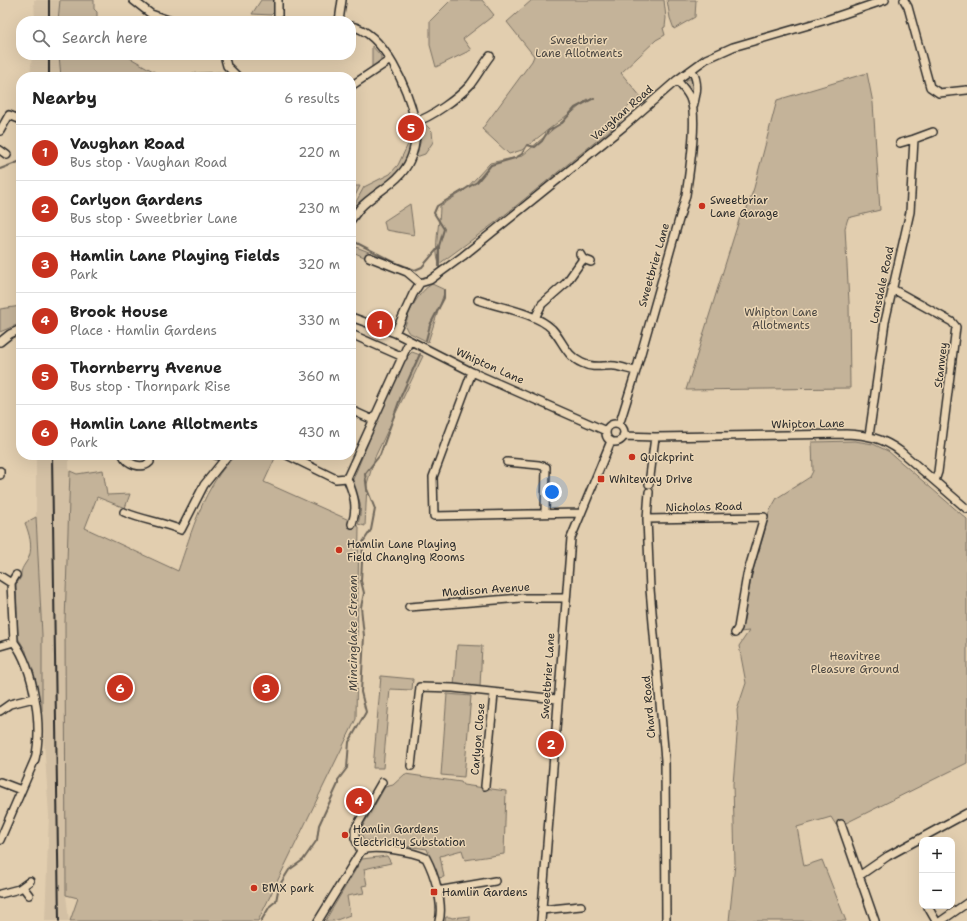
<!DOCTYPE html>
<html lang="en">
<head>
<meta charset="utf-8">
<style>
	body { margin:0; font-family:"Shantell Sans",sans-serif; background:#f2f2f2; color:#222 }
	.controls { position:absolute; right:12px; bottom:12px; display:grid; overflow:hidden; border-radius:8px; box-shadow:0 4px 16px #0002 }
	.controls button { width:36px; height:36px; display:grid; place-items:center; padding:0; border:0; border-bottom:1px solid #e0e0e0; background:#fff; color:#222; font:20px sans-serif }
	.you { position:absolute; left:552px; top:492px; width:14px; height:14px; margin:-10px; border:3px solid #fff; border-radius:50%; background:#1a73e8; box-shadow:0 0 0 6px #1a73e833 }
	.badge { display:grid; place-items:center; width:26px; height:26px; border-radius:50%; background:#c8321e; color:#fff; font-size:13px; font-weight:700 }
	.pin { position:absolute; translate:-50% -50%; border:2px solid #fff; box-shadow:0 1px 4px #0006 }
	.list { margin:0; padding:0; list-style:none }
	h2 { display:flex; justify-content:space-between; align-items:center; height:52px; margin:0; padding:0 16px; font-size:17px }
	h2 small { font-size:13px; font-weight:400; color:#767676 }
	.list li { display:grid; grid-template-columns:26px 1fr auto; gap:12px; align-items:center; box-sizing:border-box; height:56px; padding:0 16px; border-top:1px solid #e0e0e0 }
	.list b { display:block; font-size:15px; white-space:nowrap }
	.list p { margin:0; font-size:13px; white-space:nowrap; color:#767676 }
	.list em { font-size:13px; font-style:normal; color:#767676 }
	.icon { flex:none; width:22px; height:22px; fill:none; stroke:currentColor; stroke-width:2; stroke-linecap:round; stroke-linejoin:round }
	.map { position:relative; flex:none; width:967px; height:921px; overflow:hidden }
	.search { position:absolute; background:#fff; box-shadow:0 4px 16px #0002; left:16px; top:16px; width:340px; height:44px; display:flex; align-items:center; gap:10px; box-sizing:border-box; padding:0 14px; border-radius:16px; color:#767676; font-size:15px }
	.panel { position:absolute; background:#fff; box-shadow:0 4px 16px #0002; left:16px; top:72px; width:340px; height:388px; border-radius:16px }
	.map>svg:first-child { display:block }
</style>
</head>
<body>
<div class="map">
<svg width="967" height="921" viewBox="0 0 967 921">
	<rect width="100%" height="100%" fill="#e2ceaf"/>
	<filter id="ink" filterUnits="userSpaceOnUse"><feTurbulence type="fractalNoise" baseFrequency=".025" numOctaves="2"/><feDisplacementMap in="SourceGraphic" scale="8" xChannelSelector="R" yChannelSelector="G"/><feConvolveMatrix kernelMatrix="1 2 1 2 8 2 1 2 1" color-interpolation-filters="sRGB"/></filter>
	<g filter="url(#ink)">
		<!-- built -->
		<path fill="#d3c0a4" d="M34 0H60L58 21H35Z
			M32 55H59L61 77H30Z
			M36 455H69V527L65 622 66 895 69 921H45L49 815 42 712V635L36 517Z"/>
		<!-- green -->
		<path fill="#c4b399" stroke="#786f62" d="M60 0H94V9L97 12V21H58Z
			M261 0H274V12L271 15 252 14Z
			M451 0H482L494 15 463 39 471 50 436 67 430 45V21Z
			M532 0H664L666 18 665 27 663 28 665 35 656 40 621 73 641 97C631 104 622 109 620 122L496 222 439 264C433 246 440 225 440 206L464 191 490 163 522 156 588 99 522 150 509 154 482 129 532 61 534 56 507 22Z
			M667 0H696L695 17 674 29 670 18Z
			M372 46 381 56V59L372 68Z
			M59 55H125L160 75 220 72 223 77H61Z
			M867 73 873 103 880 210 848 218 845 228 849 302 850 388 686 390 740 217 745 214 754 188 777 100Z
			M687 79H691L694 82 693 97 685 84Z
			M425 124 432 131 433 142 425 154 416 157 420 143 422 127Z
			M411 138C415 167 370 194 351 211L364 187 390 174 398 165Z
			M351 186H360L351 204Z
			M410 204 414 235 386 230 384 221Z
			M351 245 369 252 366 258 351 251Z
			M432 284 445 290 428 342 408 332 405 326C409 311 418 292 432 284Z
			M21 306V323L0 332V309Z
			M412 352 423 356 375 457 367 484 365 526 358 524C363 506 361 500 351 484L378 419 406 358Z
			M855 441 873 444 888 451 967 519V763L844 824 843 822 836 825 831 817 797 827 804 866 822 860 846 921H729L735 864 733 784 738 724 737 710 746 683 739 646 749 631 740 632 753 570 764 534 769 512 777 498 810 477 813 471 812 442Z
			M236 455H274L276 456 264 482 349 520 359 527 356 719 258 921H70L78 898 66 895 65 622 70 471 77 474 103 470 107 495 130 494 125 508 97 497 85 528 178 571C192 531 204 485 236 455Z
			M36 517 42 635V712L39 711 26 651 18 638 16 585 21 577C20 568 26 564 29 557 33 546 29 533 25 523Z
			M457 645 482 646 480 687 454 686Z
			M381 676 413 679 412 690 390 689 383 768H373Z
			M447 694 471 696 464 777 441 775Z
			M405 774 461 782 463 785 506 791 504 854 465 860 462 850 440 856 444 877 438 878 427 849 364 840 360 831 385 787 393 785Z
			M387 856 391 863 364 869 367 885 362 886 364 893 347 896 350 915 334 921H325L362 859Z
			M470 916V921H445L446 917H450L452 918Z"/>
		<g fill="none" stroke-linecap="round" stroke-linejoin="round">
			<!-- stream -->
			<path stroke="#6e665a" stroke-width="2" d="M0 169 21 161
				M351 240 394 262 415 270 422 267 439 247
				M439 267V246L444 229 434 213 437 206 477 182 491 165 515 158 522 154 527 145 535 147 542 141 548 131 562 123 575 108 594 98
				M426 340 430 325 444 298V290
				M261 921 270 906 276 901 279 886 289 870 303 860 317 840 319 825 338 784V780L347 768 349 742 366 712 361 692 364 636 361 607 364 593 361 581 363 542 371 530 375 509 367 489 365 474 380 455 401 396 420 354"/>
			<defs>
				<path id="minor" d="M133 0 151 14 171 21
					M904 0 908 7 930 87 939 93 967 90
					M278 21V0
					M339 21 342 0
					M351 26C385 33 408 90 415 121 417 132 415 149 410 160 400 183 376 191 360 208 357 212 354 216 351 220
					M224 55 227 66 237 76
					M692 70C699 83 697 92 693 107
					M351 86 390 60
					M415 122C432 117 458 98 470 85 477 76 483 65 490 56
					M0 131 9 115 19 119
					M900 143 914 139
					M0 150 7 155
					M580 254 583 259 591 262
					M369 257 407 272 420 283
					M891 288 952 322 956 327 938 472 935 481
					M478 300C499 307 536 313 552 329 563 341 566 356 582 363 594 369 604 365 615 366 622 367 630 370 636 371
					M351 317 395 333 472 372 606 431
					M535 318 542 304 566 283 583 259
					M395 333 413 294 420 283 430 280 463 256 623 127 677 80 706 59 733 47 826 20 885 0
					M351 334 403 357
					M0 342 10 334 21 329
					M472 372 433 477 434 516 581 513
					M351 410 373 420
					M618 424 621 419 636 371 686 195C689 174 698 120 691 101 689 93 682 87 677 80
					M606 433a9 9 0 1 1 18 0a9 9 0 1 1-18 0Z
					M623 436 655 437 846 434C867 435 883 438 900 451L967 509
					M869 436 885 322 910 212 914 139 933 132
					M123 455C127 464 142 470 150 462L149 455
					M216 455 225 457
					M287 455 336 479 347 478
					M507 462 539 465 546 467 545 513
					M0 471V475
					M649 484 655 437
					M649 492 647 519 650 589 665 760 666 921
					M124 512C142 520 162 522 181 530L204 485 228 455
					M647 519 764 517 747 575 738 628 735 633
					M352 524C358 507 354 495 347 478L409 342
					M0 576 11 583 14 642
					M11 583 16 575
					M409 607 521 598H565
					M0 646 14 642C34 669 43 726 35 759L0 840
					M0 711 10 704 34 698
					M411 766 420 687 453 688 557 699
					M0 782 21 790
					M485 786 494 694
					M841 824 875 921
					M361 851 355 838V829L382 782
					M859 876 888 856 967 813
					M23 887 29 895
					M437 891 495 881
					M0 894 19 889 30 881
					M928 907 936 921
					M541 910 581 906
					M318 921 361 851C372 844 414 852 426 858 434 873 444 904 439 921
					M541 921 571 538 611 441
					M941 921 967 903"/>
			</defs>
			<!-- minor casing -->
			<use href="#minor" stroke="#2b2b2b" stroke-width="10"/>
			<!-- minor -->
			<use href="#minor" stroke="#ead5b4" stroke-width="7"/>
			<!-- rail -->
			<path stroke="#2b2b2b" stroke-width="2" d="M49 0V21
				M49 55V77
				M52 455 59 921"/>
		</g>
	</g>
	<!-- markers -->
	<g fill="#c8321e" stroke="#ead5b4" stroke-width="1.5">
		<circle cx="702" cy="206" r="4"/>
		<circle cx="632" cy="457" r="4"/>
		<rect x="597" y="475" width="8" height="8" rx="2"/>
		<circle cx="339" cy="550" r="4"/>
		<circle cx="345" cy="835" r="4"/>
		<circle cx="254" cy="888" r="4"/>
		<rect x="430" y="888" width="8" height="8" rx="2"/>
	</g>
	<g text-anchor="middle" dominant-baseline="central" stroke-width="3" stroke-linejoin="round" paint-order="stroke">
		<!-- park labels -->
		<g font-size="11" fill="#4a4641" stroke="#ead5b4">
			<text x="579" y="40">Sweetbrier<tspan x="579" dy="13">Lane Allotments</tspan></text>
			<text x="781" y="312">Whipton Lane<tspan x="781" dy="13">Allotments</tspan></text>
			<text x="855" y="656">Heavitree<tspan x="855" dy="13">Pleasure Ground</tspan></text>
		</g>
		<!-- street labels -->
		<g font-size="11" fill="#2b2b2b" stroke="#ead5b4">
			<text transform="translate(622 113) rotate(-41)">Vaughan Road</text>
			<text transform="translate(654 265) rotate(-74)">Sweetbrier Lane</text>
			<text transform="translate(882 285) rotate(-78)">Lonsdale Road</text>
			<text transform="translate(941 365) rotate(-83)">Stanwey</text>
			<text transform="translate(490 366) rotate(24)">Whipton Lane</text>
			<text transform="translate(808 424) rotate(-1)">Whipton Lane</text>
			<text transform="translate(704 507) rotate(-1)">Nicholas Road</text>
			<text transform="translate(486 590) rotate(-4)">Madison Avenue</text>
			<text transform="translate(548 676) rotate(-86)">Sweetbrier Lane</text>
			<text transform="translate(649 707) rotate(-95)">Chard Road</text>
			<text transform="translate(478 739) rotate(-85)">Carlyon Close</text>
		</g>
		<!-- poi labels -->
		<g font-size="11" fill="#2b2b2b" stroke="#ead5b4" text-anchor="start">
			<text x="710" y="200">Sweetbriar<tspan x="710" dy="13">Lane Garage</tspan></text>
			<text x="640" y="457">Quickprint</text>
			<text x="609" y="479">Whiteway Drive</text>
			<text x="347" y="544">Hamlin Lane Playing<tspan x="347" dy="13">Field Changing Rooms</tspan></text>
			<text x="353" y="829">Hamlin Gardens<tspan x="353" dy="13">Electricity Substation</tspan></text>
			<text x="262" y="888">BMX park</text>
			<text x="442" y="892">Hamlin Gardens</text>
		</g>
		<!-- water labels -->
		<g font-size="12" font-style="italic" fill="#47443f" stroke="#ead5b4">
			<text transform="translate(353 633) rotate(-90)">Mincinglake Stream</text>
		</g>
	</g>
</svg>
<div class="controls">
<button>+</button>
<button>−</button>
</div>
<div class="you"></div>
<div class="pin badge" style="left:380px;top:324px">1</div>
<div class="pin badge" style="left:551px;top:744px">2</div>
<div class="pin badge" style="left:266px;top:688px">3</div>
<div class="pin badge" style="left:359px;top:801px">4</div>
<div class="pin badge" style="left:411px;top:128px">5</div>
<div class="pin badge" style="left:120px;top:688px">6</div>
<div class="search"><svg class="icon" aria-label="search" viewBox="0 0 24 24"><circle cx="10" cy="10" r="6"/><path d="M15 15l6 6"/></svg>Search here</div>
<section class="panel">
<h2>Nearby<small>6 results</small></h2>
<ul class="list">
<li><span class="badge">1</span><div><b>Vaughan Road</b><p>Bus stop · Vaughan Road</p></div><em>220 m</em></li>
<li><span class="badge">2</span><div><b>Carlyon Gardens</b><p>Bus stop · Sweetbrier Lane</p></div><em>230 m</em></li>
<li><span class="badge">3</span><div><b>Hamlin Lane Playing Fields</b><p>Park</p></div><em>320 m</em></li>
<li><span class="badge">4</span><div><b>Brook House</b><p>Place · Hamlin Gardens</p></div><em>330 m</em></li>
<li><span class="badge">5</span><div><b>Thornberry Avenue</b><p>Bus stop · Thornpark Rise</p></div><em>360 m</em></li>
<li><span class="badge">6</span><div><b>Hamlin Lane Allotments</b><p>Park</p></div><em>430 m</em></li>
</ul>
</section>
</div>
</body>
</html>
